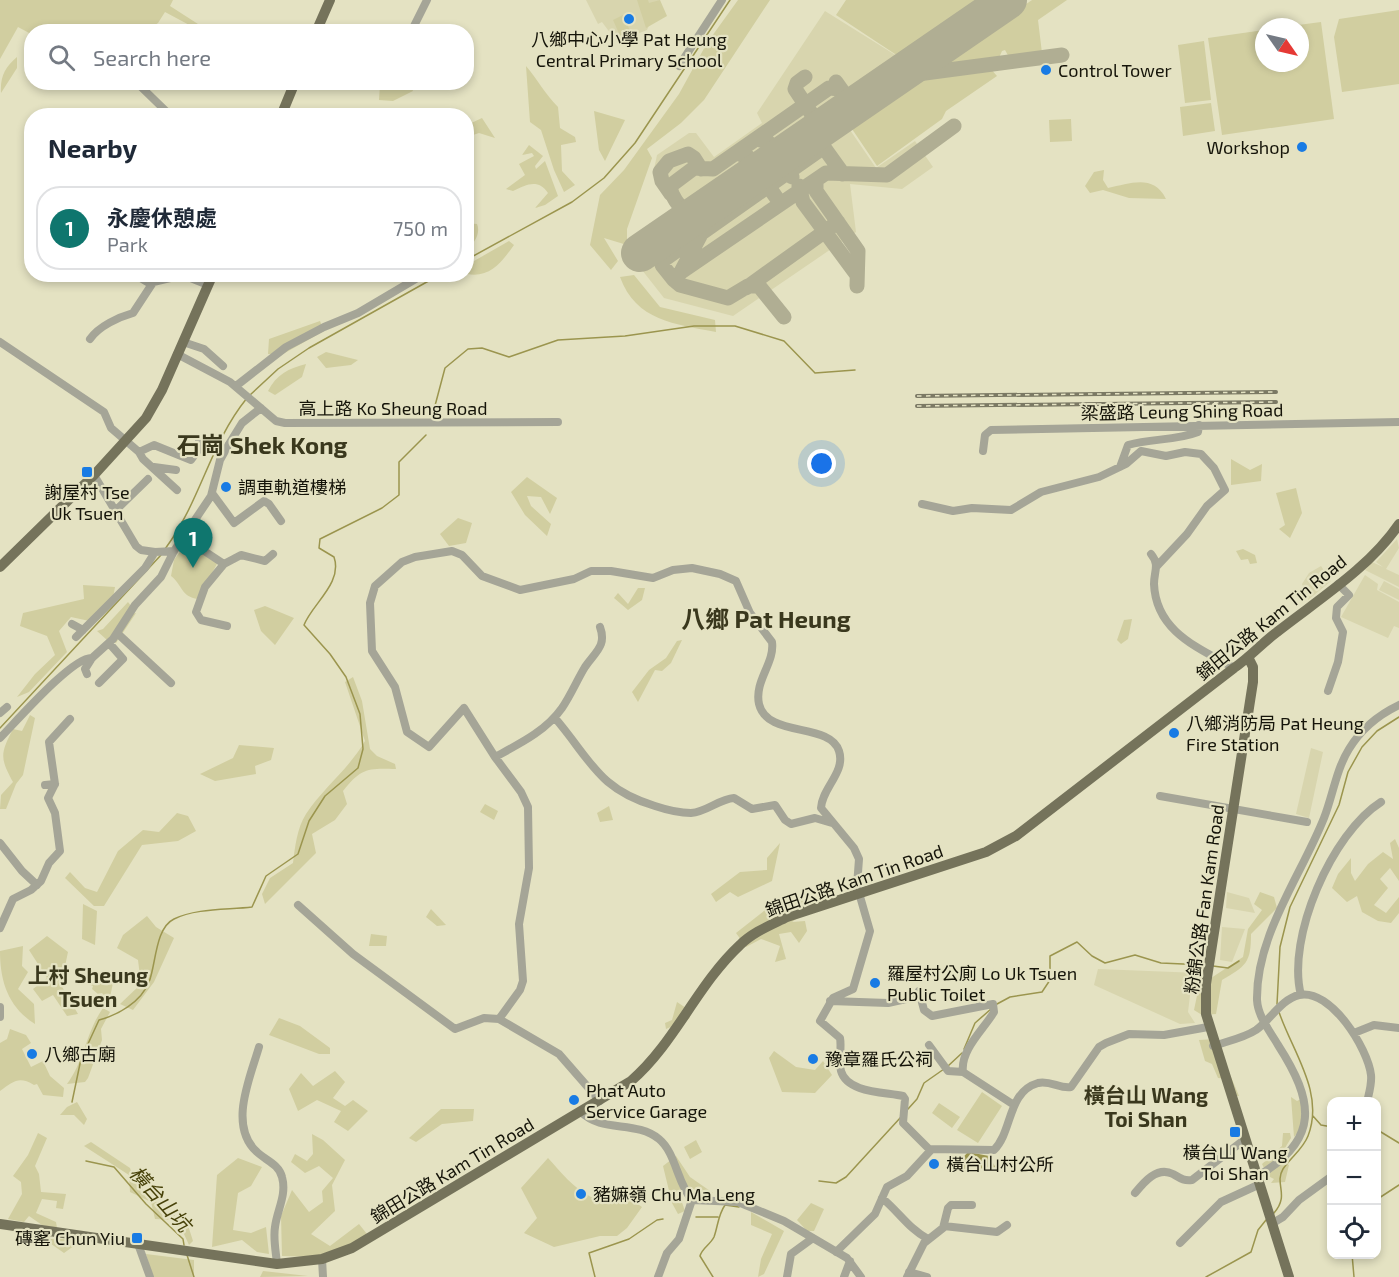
<!DOCTYPE html>
<html lang="en">
<head>
<meta charset="utf-8">
<style>
	body { margin:0; font-family:"Exo 2","Noto Sans TC",sans-serif; background:#f6f6f7; color:#1f2937 }
	.controls { position:absolute; right:18px; bottom:18px; display:grid; overflow:hidden; border-radius:12px; box-shadow:0 3px 9px #0003 }
	.controls button { width:54px; height:54px; display:grid; place-items:center; padding:0; border:0; border-bottom:2px solid #e0e1e3; background:#fff; color:#1f2937; font:30px sans-serif }
	.compass { position:absolute; left:1255px; top:18px; width:54px; height:54px; border-radius:50%; background:#fff; box-shadow:0 3px 9px #0003; rotate:124deg }
	.you { position:absolute; left:822px; top:464px; width:21px; height:21px; margin:-15px; border:4px solid #fff; border-radius:50%; background:#1a73e8; box-shadow:0 0 0 9px #1a73e833 }
	.badge { display:grid; place-items:center; width:39px; height:39px; border-radius:50%; background:#0f766e; color:#fff; font-size:20px; font-weight:700 }
	.pin { position:absolute; translate:-50% -50px; filter:drop-shadow(0 2px 3px #0008) }
	.pin::after { content:''; position:absolute; top:32px; width:21px; height:18px; background:inherit; clip-path:polygon(0 0,100% 0,50% 100%) }
	.list { margin:0; padding:0; list-style:none }
	h2 { display:flex; justify-content:space-between; align-items:center; height:78px; margin:0; padding:0 24px; font-size:26px }
	h2 small { font-size:20px; font-weight:400; color:#747a83 }
	.list li { display:grid; grid-template-columns:39px 1fr auto; gap:18px; align-items:center; box-sizing:border-box; height:84px; margin:0 12px 12px; padding:0 12px; border:2px solid #e0e1e3; border-radius:24px }
	.list b { display:block; font-size:22px; white-space:nowrap }
	.list p { margin:0; font-size:20px; white-space:nowrap; color:#747a83 }
	.list em { font-size:20px; font-style:normal; color:#747a83 }
	.icon { flex:none; width:33px; height:33px; fill:none; stroke:currentColor; stroke-width:2; stroke-linecap:round; stroke-linejoin:round }
	.map { position:relative; flex:none; width:1399px; height:1277px; overflow:hidden }
	.search { position:absolute; background:#fff; box-shadow:0 3px 9px #0003; left:24px; top:24px; width:450px; height:66px; display:flex; align-items:center; gap:15px; box-sizing:border-box; padding:0 21px; border-radius:24px; color:#747a83; font-size:22px }
	.panel { position:absolute; background:#fff; box-shadow:0 3px 9px #0003; left:24px; top:108px; width:450px; height:174px; border-radius:24px }
	.map>svg:first-child { display:block }
</style>
</head>
<body>
<div class="map">
<svg width="1399" height="1277" viewBox="0 0 1399 1277">
	<rect width="100%" height="100%" fill="#e4e2c2"/>
	<!-- built -->
	<path fill="#d8d5ae" d="M586 0H660L647 30 617 42 602 22 598 24Z
		M825 11 897 56 673 209 653 174 657 155 689 133H696L714 157 762 123 757 113Z
		M848 127 876 168 915 141 933 167 902 189 850 184 856 232 733 316 664 298 642 270Z
		M1397 539 1399 548 1386 569 1399 575V587L1365 570 1372 562 1383 567 1376 562Z
		M1321 566 1331 581 1308 600 1302 584 1309 573Z
		M1365 575 1378 584 1377 590 1399 602V628L1394 626 1388 638 1341 617Z
		M1384 581 1399 589V600L1379 590Z
		M1311 748 1323 752 1309 818 1296 814Z
		M1227 892 1249 898 1255 913 1226 908Z
		M1222 927 1245 929 1232 962 1220 960Z
		M1098 969 1199 973 1191 987 1188 1012 1195 1023 1180 1024 1094 985Z"/>
	<!-- green -->
	<path fill="#d1cea0" d="M0 0H173L170 6 198 24 193 27 165 12 158 23 146 31 32 32 31 34 18 27 0 59Z
		M637 0H648L649 3 660 0 667 16 646 28Z
		M738 0H770L704 100 681 123 647 149 652 158 627 229V245L604 238 618 261 611 270 590 245 600 195 624 170 679 94 707 43Z
		M846 0H979L898 56 836 15Z
		M1032 0H1067L1038 20 1042 53 1010 59 1005 50 1002 51 998 60 932 69Z
		M1399 10V84L1342 92 1334 37 1339 19Z
		M623 15 631 33 621 38 613 20Z
		M1321 22 1334 119 1222 135 1208 38 1264 30V63H1300V27H1283Z
		M1204 41 1211 100 1185 103 1178 45Z
		M17 57V68L1 93C0 77 5 67 17 57Z
		M526 66C538 80 545 94 558 107L560 128 575 137 576 142 561 145 562 171 575 185 564 192 554 170 541 130 530 122Z
		M990 68 997 76 946 111 942 119 877 166 850 126 920 78Z
		M377 83H410L413 91 393 101 379 100 380 85Z
		M1211 103 1215 131 1183 136 1180 107Z
		M594 111 625 120 605 161 599 150Z
		M482 118 495 138 479 133 467 137V125Z
		M1071 119 1072 141 1050 142 1049 120Z
		M529 145 543 156 535 166 536 169 545 161 558 196 545 205 535 208 548 193C538 178 526 185 513 191L506 189 525 175 519 164 534 156 532 153 522 155Z
		M1104 170 1103 180 1108 188C1131 183 1154 174 1166 199L1129 198 1103 190 1090 193 1085 186 1094 172Z
		M466 223 477 224C481 233 474 244 467 249Z
		M509 241 514 245C501 263 490 278 467 274V265Z
		M634 275 660 307 715 320 716 332C675 324 636 321 620 277Z
		M320 321 324 331 283 354H268L269 339Z
		M326 352 358 360 351 365 326 368 317 357Z
		M306 364 302 377 275 395 268 391C276 375 289 368 306 364Z
		M1231 459 1250 470 1262 464 1261 481 1231 485Z
		M527 477 557 498 550 514 541 497 527 496 531 506 551 524 547 536 525 515 511 492Z
		M1296 488 1302 513 1290 538 1279 529 1285 525 1276 493Z
		M458 518 472 523 466 543 449 546 440 534Z
		M186 543 218 562 198 599C181 597 182 584 171 576L174 560Z
		M1243 549 1255 555 1257 563 1250 564 1248 559 1241 560 1236 551Z
		M83 585 115 587 112 603 94 622 71 617 59 631 67 652 29 692 17 697 35 674 55 655 47 636 20 626 23 613 84 599Z
		M638 588H645L642 600 628 610 614 598 618 593 628 604Z
		M128 602 131 606 126 615 136 613 116 643 107 640 97 631 103 629Z
		M265 606 294 618 275 645 261 631 254 610Z
		M1132 619 1128 639 1121 644 1117 640 1124 620Z
		M682 640 671 663 662 671 655 670 638 702 632 692 649 670 666 658 677 641Z
		M353 677 362 701 370 749 377 756 395 764 396 769C368 768 361 768 343 791L347 804 335 820 312 834 316 853 265 904 262 894 270 878 293 863C295 847 297 828 306 814 323 788 348 770 365 741L345 682Z
		M30 715 35 718 23 775 16 784 6 809H0L1 795 13 782C0 758 0 754 13 729L22 731Z
		M239 745 274 748 271 760 255 766 256 774 215 781 200 774 233 758Z
		M485 804 498 811 494 820 480 812Z
		M609 806 613 820 600 822 597 813Z
		M177 813 188 816 196 831 178 841 142 845 104 906H94L65 878 70 872 85 888 97 892 118 851 143 830 159 832Z
		M1395 839 1399 848V881L1390 868 1380 879 1388 888 1374 905 1386 913 1399 897V913L1391 923 1378 921 1362 912 1357 896 1347 902 1332 888 1338 874 1351 858V873L1355 881 1368 864 1383 852 1393 859 1390 843Z
		M780 843 772 881 738 897 730 892 716 902 711 894 740 872 767 870V858Z
		M1260 892 1274 897 1277 908 1251 934C1251 963 1246 966 1222 980L1216 1014 1202 1015 1194 1010 1199 986 1243 957 1248 929 1262 910 1254 904Z
		M790 899 818 903 792 922 805 921 807 931 799 943 791 932 779 934 786 959 775 962 780 946 761 939 746 947 736 933 774 903Z
		M83 904 97 911 95 945 82 939Z
		M431 909 446 925 437 926 426 917Z
		M147 916 156 927 174 938 154 982 133 1010 120 1004 141 984 138 960 117 948 123 935Z
		M371 934 387 936 386 946H369Z
		M47 936 68 952 61 985 78 1014 67 1016 53 995 42 1001 33 989 47 978 29 950Z
		M23 946 22 966 28 972 18 989 34 1004 35 1024C8 1007 0 981 0 951Z
		M79 971 113 983 109 1002 102 993 98 994 92 989 93 986 76 979Z
		M677 1002 692 1012 689 1019 666 1029 665 1023 672 1020Z
		M103 1008 110 1012 101 1029 102 1040 88 1078 85 1082 67 1084C84 1062 86 1032 103 1008Z
		M279 1018 300 1026 330 1048V1054H319L269 1035Z
		M10 1029 26 1035 31 1043 22 1049 31 1067 43 1061 50 1076 64 1088 63 1097 43 1095 37 1084 34 1085C19 1076 14 1081 0 1091V1043L7 1039Z
		M1215 1039 1239 1096H1234L1228 1079 1218 1078 1212 1064 1205 1061 1199 1040Z
		M774 1051 796 1067 815 1070 823 1061 832 1075 815 1093 782 1092 769 1058Z
		M335 1071 345 1082 333 1098 345 1106 353 1100 368 1111 348 1131 334 1122 341 1111 317 1100 298 1111 289 1089 301 1073 313 1086Z
		M982 1092 1002 1106 978 1143 957 1130Z
		M1291 1097 1297 1101 1303 1098 1300 1130 1294 1137Z
		M77 1102 87 1119 84 1125 74 1115H60L67 1107Z
		M939 1103 960 1117 952 1128 932 1113Z
		M441 1109H474L473 1121 442 1124 416 1142 409 1138Z
		M38 1133 47 1138 35 1166 39 1174 41 1192 66 1194 63 1209 56 1208 57 1201 42 1199 36 1213 56 1222 57 1228 42 1225 29 1216 24 1222 8 1219 22 1194 21 1182 13 1176 28 1155Z
		M1283 1133H1290L1291 1138 1279 1158 1278 1167 1284 1162 1289 1165 1285 1182 1271 1183 1274 1179 1268 1176 1262 1164 1282 1146Z
		M312 1134 323 1140 345 1160 332 1185 335 1211 311 1234 330 1246 359 1224 367 1234 350 1251 318 1257 282 1256 281 1216 292 1190 309 1212 323 1202 322 1191 333 1178 319 1166 305 1173 291 1162 295 1154 307 1161 313 1154Z
		M696 1140 702 1152 690 1159 684 1147Z
		M91 1142 130 1168 134 1180 167 1212 175 1215 173 1220 155 1219 151 1202 130 1192 129 1175 84 1146Z
		M676 1156 690 1177 713 1193 701 1195 691 1187 678 1191 685 1211 678 1214 672 1203 663 1166Z
		M238 1158 262 1167 251 1186 238 1193 233 1230 251 1233 266 1227 269 1254 257 1252 242 1240 212 1247 217 1175Z
		M548 1158C560 1171 574 1189 591 1197 607 1205 618 1191 642 1207L627 1228 617 1236H600L554 1247 524 1233 537 1218 521 1188Z
		M811 1203 824 1209 814 1231H807L797 1220Z
		M751 1212 784 1231 764 1274 758 1277 761 1259 772 1234 751 1225Z
		M185 1216 193 1241 189 1245 178 1221Z
		M44 1239H68L78 1243 64 1253Z
		M146 1254 194 1260V1277H153Z
		M263 1271 308 1276 260 1277Z"/>
	<!-- water -->
	<path fill="#9b954e" d="M968 1152 989 1156 996 1168 957 1169 958 1163Z"/>
	<g fill="none" stroke-linecap="round" stroke-linejoin="round">
		<!-- stream -->
		<path stroke="#9b954e" stroke-width="1.5" d="M466 260 572 202 604 178 635 143 730 0
			M250 395 278 369 309 348 441 274
			M432 417 445 368 468 349 482 348 509 357 558 340 625 336 694 326H735L784 341 815 373 855 370
			M165 549C201 501 209 445 247 398
			M0 728 161 555
			M1213 966 1228 968 1239 961
			M997 1004 1010 997 1042 992 1050 980V956L1077 942 1092 956 1105 963 1135 955 1161 963 1205 965
			M1277 1004 1280 947 1290 907 1339 805 1348 772 1362 747 1377 731 1399 717
			M964 1049 975 1023 991 1009
			M948 1066 962 1053
			M72 1102 81 1059 99 1020C118 1015 141 1002 149 982 156 965 155 928 174 919 196 908 228 910 252 907L266 876 298 854 309 821 325 796 358 768 363 749 360 714 346 677 330 654 304 625C312 604 343 583 334 557L319 548 320 539 382 508 399 495V462L426 435
			M908 1109 917 1099 924 1083 944 1069
			M1313 1116 1321 1125 1332 1127
			M1376 1129 1399 1143
			M86 1161 114 1167 146 1204 183 1239 184 1245
			M819 1181 836 1183 846 1177 901 1117
			M1376 1200 1399 1185
			M1274 1213C1290 1195 1274 1184 1283 1169 1291 1157 1303 1149 1308 1136 1325 1093 1292 1051 1279 1012
			M696 1217H718
			M1352 1254 1354 1277
			M187 1255 194 1277
			M595 1277 589 1253 629 1239 657 1220 663 1219
			M713 1277 700 1256C702 1248 710 1245 714 1237 718 1226 718 1215 725 1205L739 1207
			M1206 1277 1251 1252 1258 1230 1266 1220"/>
		<!-- taxiway -->
		<path stroke="#b0ae93" stroke-width="15" d="M805 77 797 83 795 89 811 113
			M895 77 1062 55
			M836 82 853 106
			M757 139 768 142 792 177
			M736 153 748 157 778 200 783 202
			M816 180V191L858 251 857 286
			M799 186 803 202 857 275
			M671 194 662 181 660 172 669 161 688 154 694 158 701 169
			M709 224 726 194
			M682 270 700 236C696 215 673 208 670 186L694 168 713 169 829 88 841 89
			M674 280 662 265V261L821 149H825L843 174
			M746 288 838 222
			M784 317 759 286H748L728 298 680 285 674 280 681 272 826 173 887 175 954 126"/>
		<!-- runway -->
		<path stroke="#b0ae93" stroke-width="38" d="M640 253 1008 0"/>
		<!-- minor -->
		<path stroke="#a5a597" stroke-width="8" d="M411 32 427 0
			M679 66 722 0
			M136 82 171 116
			M134 274 149 283 183 275 208 285
			M90 339C99 326 119 317 133 313L154 281
			M0 342 104 412 111 428 139 452 154 445 191 460 199 449V439
			M183 342 204 349 223 366
			M177 354 230 382 276 421 285 423 558 422
			M236 386 286 347 324 327 358 313 424 274
			M983 451 985 435 991 430 1399 422
			M139 452 143 459 177 490
			M154 467 176 470
			M1120 467 1128 445C1152 438 1175 441 1198 432L1199 425
			M94 475 136 546 141 550 155 552
			M212 493 234 523 264 501 269 504 281 521
			M922 504 953 511 972 508 1011 510 1041 492 1099 477 1126 464 1141 451 1166 456 1185 452 1201 454 1214 468 1225 490 1207 506 1187 534 1157 566
			M115 511 148 479
			M183 537 224 564 241 555 265 561 273 554
			M1151 554C1160 565 1154 571 1154 584 1156 632 1199 648 1234 668
			M224 564 205 587 196 612 201 620 227 626
			M72 624 83 630
			M117 633 171 683
			M76 637 145 568 155 552 174 551
			M87 674 85 669 92 658 113 639 135 605 161 577 174 551 211 496 220 460 229 444 242 423 261 408
			M99 683 123 659 109 643
			M1328 691 1338 662 1343 632 1336 618 1337 607 1349 595 1338 584
			M0 713 7 707
			M555 718C591 760 598 789 655 806 667 810 679 813 691 813 707 812 719 799 734 798L752 809 775 805 785 820 791 824 815 818 832 823
			M0 738C15 723 73 656 92 658
			M495 757C519 744 546 731 562 708 571 695 577 680 585 667 595 652 607 646 600 627
			M55 784 49 742 70 719
			M1160 796 1307 822
			M0 843 22 871 37 885
			M298 905 353 954 455 1029 484 1018 499 1019 559 1054 600 1101
			M0 928 13 899 31 890 41 881 49 863 60 851 55 813 48 798 55 784 45 785
			M919 991 924 1010 932 1016 993 1004 994 1012C984 1029 960 1050 963 1072
			M1301 995C1286 938 1332 833 1381 802
			M830 1001 888 1003 915 997 919 991
			M0 1007V1017
			M499 1019 520 990 523 981 519 924 529 868 528 807 521 792 495 757 464 708 429 747 407 732 395 687 372 651 370 603 375 586 402 562 415 557 452 551 462 555 482 576 520 590 574 579 591 571H611L653 578 673 570 692 568 720 574 736 581 750 613 772 642C775 663 754 681 759 704 767 738 830 722 839 751 846 772 822 788 821 808L854 848 859 859 857 886 870 931 853 989 833 998 820 1021 840 1038C842 1048 838 1060 841 1071 847 1093 885 1092 903 1096L905 1099 903 1123 929 1149 994 1150C1013 1131 1007 1092 1038 1083 1050 1080 1060 1089 1071 1087L1099 1047 1106 1043 1129 1034 1164 1035 1208 1027
			M1354 1033 1374 1025 1399 1028
			M929 1045 948 1071 963 1072 1014 1105
			M1213 1046C1228 1041 1244 1038 1256 1030 1270 1020 1282 999 1299 995 1331 988 1368 1049 1371 1075 1372 1084 1369 1093 1367 1102
			M259 1047C250 1078 228 1126 257 1152 265 1160 279 1164 282 1177 287 1195 277 1210 275 1227 273 1239 276 1252 277 1264
			M581 1112C602 1133 636 1120 659 1139 676 1153 677 1183 692 1200L738 1202 784 1221 847 1258 861 1277
			M1256 1177C1321 1140 1314 1101 1278 1045 1270 1031 1258 1017 1257 1000 1256 935 1301 876 1324 818 1333 795 1336 770 1349 749 1361 729 1378 715 1399 705
			M1135 1193C1144 1182 1157 1166 1173 1174 1180 1178 1183 1181 1192 1180L1244 1140
			M882 1198C899 1212 909 1229 928 1239
			M1273 1223 1283 1217 1299 1200 1332 1176
			M944 1226 997 1232 1007 1225
			M1180 1243 1221 1202 1258 1185
			M138 1244 150 1277
			M836 1252 875 1214 887 1187 907 1176 931 1150
			M322 1259 323 1277
			M909 1272 927 1277
			M658 1277 667 1253 679 1239 692 1200
			M787 1277 791 1254 813 1238
			M844 1277 850 1261
			M907 1277 924 1243 943 1228 948 1208 951 1205H972"/>
		<!-- major -->
		<path stroke="#75735b" stroke-width="10" d="M316 32 330 0
			M281 116 295 82
			M0 567 94 475 146 418 162 390 213 274
			M1249 659 1253 667V682L1206 984V1014L1289 1277
			M0 1224 277 1264 322 1259 352 1248 631 1081C675 1043 697 985 740 945 753 932 771 925 787 917L986 852 1016 836 1234 668C1250 657 1261 644 1277 632 1319 599 1369 568 1399 524"/>
		<defs>
			<path id="rail" d="M917 396 1276 392
				M917 406 1276 402"/>
		</defs>
		<!-- rail casing -->
		<use href="#rail" stroke="#7b7964" stroke-width="4"/>
		<!-- rail -->
		<use href="#rail" stroke="#e4e2c2" stroke-width="1.5" stroke-dasharray="4.5" stroke-linecap="butt"/>
	</g>
	<!-- markers -->
	<g fill="#187be4" stroke="#e4e2c2" stroke-width="2">
		<circle cx="629" cy="19" r="6"/>
		<circle cx="1046" cy="70" r="6"/>
		<circle cx="1302" cy="147" r="6"/>
		<rect x="81" y="466" width="12" height="12" rx="3"/>
		<circle cx="226" cy="487" r="6"/>
		<circle cx="1174" cy="733" r="6"/>
		<circle cx="875" cy="983" r="6"/>
		<circle cx="32" cy="1054" r="6"/>
		<circle cx="813" cy="1059" r="6"/>
		<circle cx="574" cy="1100" r="6"/>
		<rect x="1229" y="1126" width="12" height="12" rx="3"/>
		<circle cx="934" cy="1164" r="6"/>
		<circle cx="581" cy="1194" r="6"/>
		<rect x="131" y="1232" width="12" height="12" rx="3"/>
	</g>
	<g text-anchor="middle" dominant-baseline="central" stroke-width="4.5" stroke-linejoin="round" paint-order="stroke">
		<!-- poi labels -->
		<g font-size="18" fill="#151409" stroke="#e4e2c2" text-anchor="start">
			<text x="629" y="39" text-anchor="middle">八鄉中心小學 Pat Heung<tspan x="629" dy="21">Central Primary School</tspan></text>
			<text x="1058" y="70">Control Tower</text>
			<text x="1290" y="147" text-anchor="end">Workshop</text>
			<text x="238" y="487">調車軌道樓梯</text>
			<text x="87" y="492" text-anchor="middle">謝屋村 Tse<tspan x="87" dy="21">Uk Tsuen</tspan></text>
			<text x="1186" y="723">八鄉消防局 Pat Heung<tspan x="1186" dy="21">Fire Station</tspan></text>
			<text x="887" y="973">羅屋村公廁 Lo Uk Tsuen<tspan x="887" dy="21">Public Toilet</tspan></text>
			<text x="44" y="1054">八鄉古廟</text>
			<text x="825" y="1059">豫章羅氏公祠</text>
			<text x="586" y="1090">Phat Auto<tspan x="586" dy="21">Service Garage</tspan></text>
			<text x="1235" y="1152" text-anchor="middle">橫台山 Wang<tspan x="1235" dy="21">Toi Shan</tspan></text>
			<text x="946" y="1164">橫台山村公所</text>
			<text x="593" y="1194">豬嫲嶺 Chu Ma Leng</text>
			<text x="125" y="1238" text-anchor="end">磚窰 Chun Yiu</text>
		</g>
		<!-- street labels -->
		<g font-size="18" fill="#151409" stroke="#e4e2c2">
			<text x="393" y="408">高上路 Ko Sheung Road</text>
			<text transform="translate(1182 411) rotate(-1)">梁盛路 Leung Shing Road</text>
			<text transform="translate(1271 617) rotate(-39)">錦田公路 Kam Tin Road</text>
			<text transform="translate(854 880) rotate(-19)">錦田公路 Kam Tin Road</text>
			<text transform="translate(1204 899) rotate(-82)">粉錦公路 Fan Kam Road</text>
			<text transform="translate(452 1170) rotate(-31)">錦田公路 Kam Tin Road</text>
		</g>
		<!-- water labels -->
		<g font-size="20" font-style="italic" fill="#474209" stroke="#e4e2c2">
			<text transform="translate(161 1198) rotate(48)">橫台山坑</text>
		</g>
		<!-- quarter labels -->
		<g font-size="21" font-weight="bold" fill="#3a381d" stroke="#e4e2c2">
			<text x="88" y="974">上村 Sheung<tspan x="88" dy="24">Tsuen</tspan></text>
			<text x="1146" y="1094">橫台山 Wang<tspan x="1146" dy="24">Toi Shan</tspan></text>
		</g>
		<!-- district labels -->
		<g font-size="24" font-weight="bold" fill="#3a381d" stroke="#e4e2c2">
			<text x="262" y="444">石崗 Shek Kong</text>
			<text x="766" y="618">八鄉 Pat Heung</text>
		</g>
	</g>
</svg>
<div class="controls">
<button>+</button>
<button>−</button>
<button><svg class="icon" aria-label="locate" viewBox="0 0 24 24"><circle cx="12" cy="12" r="6"/><path d="M12 2v4M12 18v4M2 12h4M18 12h4"/></svg></button>
</div>
<svg class="compass" viewBox="-18 -18 36 36"><path d="M0-13l5 13h-10z" fill="#e53935"/><path d="M0 13l5-13h-10z" fill="#747a83"/></svg>
<div class="you"></div>
<div class="pin badge" style="left:193px;top:568px">1</div>
<div class="search"><svg class="icon" aria-label="search" viewBox="0 0 24 24"><circle cx="10" cy="10" r="6"/><path d="M15 15l6 6"/></svg>Search here</div>
<section class="panel">
<h2>Nearby<small></small></h2>
<ul class="list">
<li><span class="badge">1</span><div><b>永慶休憩處</b><p>Park</p></div><em>750 m</em></li>
</ul>
</section>
</div>
</body>
</html>
